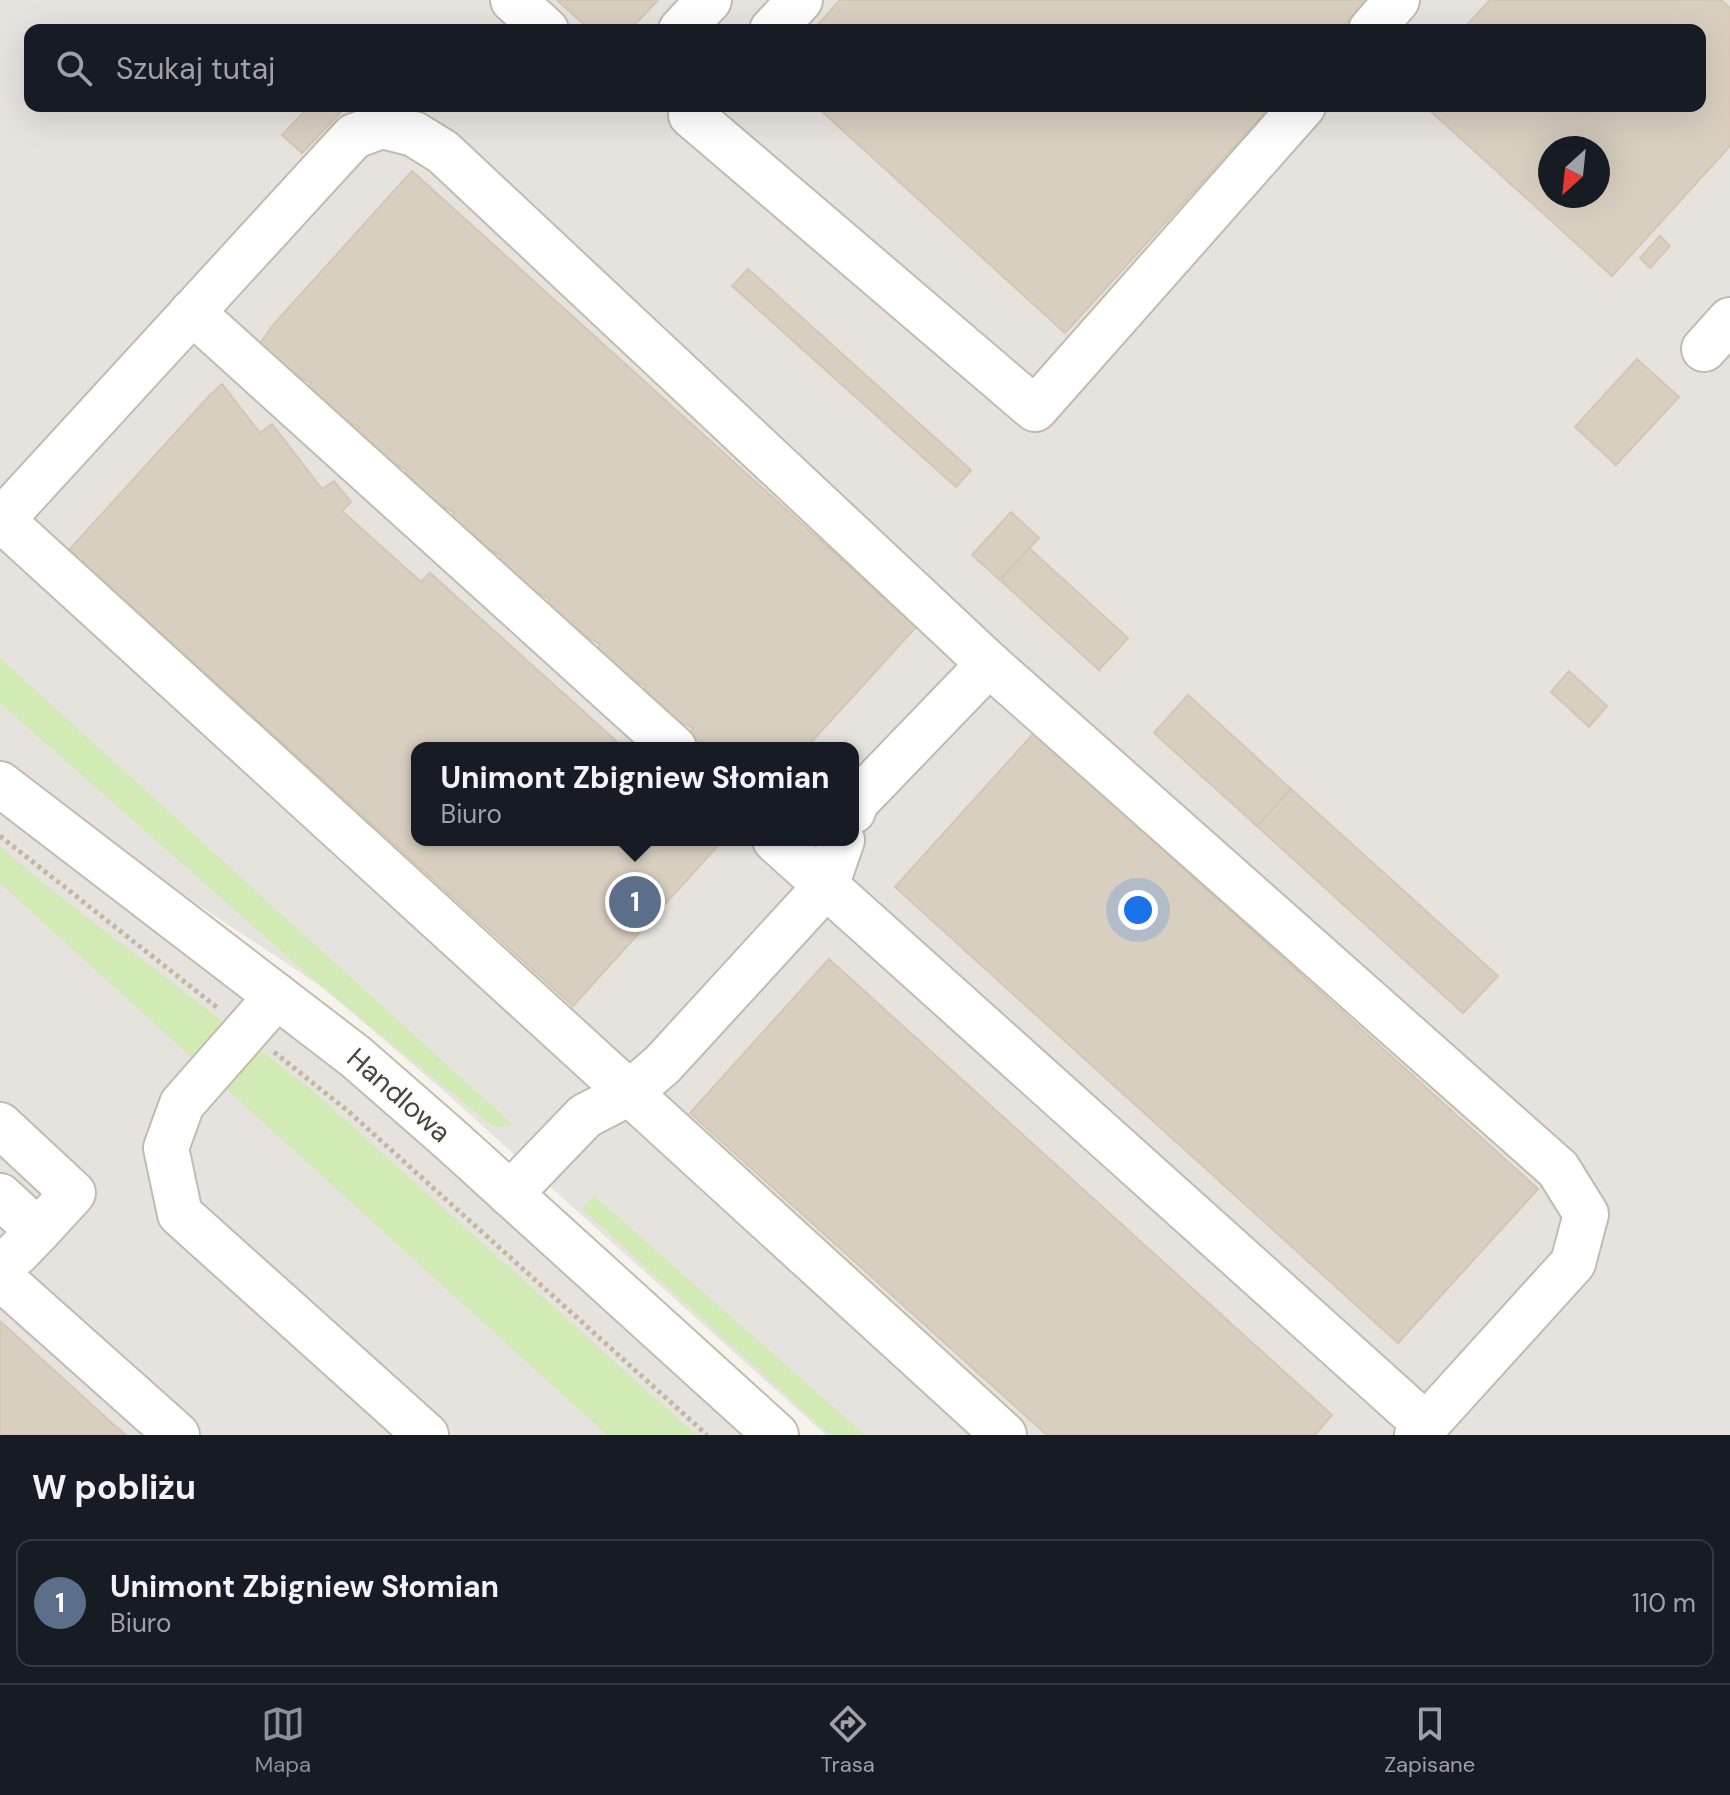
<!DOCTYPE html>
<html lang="pl">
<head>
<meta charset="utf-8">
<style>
	body { margin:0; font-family:"DM Sans",sans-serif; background:#20242c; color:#f1f3f6 }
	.compass { position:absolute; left:1538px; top:136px; width:72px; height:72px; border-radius:50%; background:#171b24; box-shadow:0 8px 32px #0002; rotate:207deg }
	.you { position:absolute; left:1138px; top:910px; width:28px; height:28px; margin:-20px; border:6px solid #fff; border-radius:50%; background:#1a73e8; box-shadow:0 0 0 12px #1a73e833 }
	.badge { display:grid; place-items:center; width:52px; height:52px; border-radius:50%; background:#8c9099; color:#fff; font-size:26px; font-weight:700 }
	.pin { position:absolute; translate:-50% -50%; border:4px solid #fff; box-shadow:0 2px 8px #0006 }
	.popup { position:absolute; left:411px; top:742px; width:448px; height:104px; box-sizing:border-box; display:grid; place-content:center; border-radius:16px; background:#171b24; filter:drop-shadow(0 2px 6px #0005); font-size:26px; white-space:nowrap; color:#9ea1a6 }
	.popup b { font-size:30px; color:#f1f3f6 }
	.popup::after { content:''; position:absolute; left:50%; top:100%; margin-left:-16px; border:16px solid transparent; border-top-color:#171b24 }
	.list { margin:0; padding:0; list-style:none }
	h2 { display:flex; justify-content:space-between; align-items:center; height:104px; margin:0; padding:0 32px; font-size:34px }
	h2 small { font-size:26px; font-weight:400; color:#9ea1a6 }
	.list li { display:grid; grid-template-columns:52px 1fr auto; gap:24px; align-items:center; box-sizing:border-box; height:128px; margin:0 16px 16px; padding:0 16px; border:2px solid #363941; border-radius:16px }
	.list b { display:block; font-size:30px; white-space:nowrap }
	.list p { margin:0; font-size:26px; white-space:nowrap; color:#9ea1a6 }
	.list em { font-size:26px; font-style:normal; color:#9ea1a6 }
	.icon { flex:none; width:44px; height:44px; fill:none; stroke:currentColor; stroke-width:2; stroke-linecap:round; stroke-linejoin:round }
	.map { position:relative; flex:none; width:1730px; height:1435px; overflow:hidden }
	.search { position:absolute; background:#171b24; box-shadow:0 8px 32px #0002; left:24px; right:24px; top:24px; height:88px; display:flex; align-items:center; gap:20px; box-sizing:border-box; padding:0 28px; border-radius:16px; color:#9ea1a6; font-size:30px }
	.sheet { height:248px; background:#171b24 }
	nav { display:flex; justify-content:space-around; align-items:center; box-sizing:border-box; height:112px; border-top:2px solid #363941; background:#171b24; font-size:22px; color:#9ea1a6 }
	nav a { display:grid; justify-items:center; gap:4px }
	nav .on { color:#8c9099 }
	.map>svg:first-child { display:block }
</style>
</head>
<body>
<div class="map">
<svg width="1730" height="1435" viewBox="0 0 1730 1435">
	<rect width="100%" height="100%" fill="#f6f3ec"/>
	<!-- industrial -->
	<path fill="#e6e2dd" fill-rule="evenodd" d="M0 0H1730V1435H826L445 1092 322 987 194 902 4 764 0 760ZM30 30H1700V106H30ZM1550 148H1598V196H1550ZM417 748H853V840H417Z
		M0 806 291 1028 757 1435H0Z"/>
	<!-- grass -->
	<path fill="#d2eab5" d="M0 658 513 1125 494 1127 322 987 0 703Z
		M0 846 48 887 312 1090 696 1435H607L0 883Z
		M594 1196 865 1435H830L582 1209Z"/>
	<!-- building -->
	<path fill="#d8cfc1" stroke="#d3c7b4" stroke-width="2" fill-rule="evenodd" d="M557 0H658L630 30H590Z
		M840 0H1367L1340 30H813Z
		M1490 0H1721L1730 8V146L1612 276 1425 106H1700V30H1462ZM1550 148H1598V196H1550Z
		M310 106H332L340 113 302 153 282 135Z
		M816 106H1271L1065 333Z
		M412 171 916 627 806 748H695L685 743 693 728 638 701 646 686 592 659 600 644 542 613 550 599 495 570 502 556 446 527 454 512 399 485 407 470 351 441 359 427 303 398 311 383 254 352 274 324Z
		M1660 236 1670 246 1650 268 1640 258Z
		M748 269 971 470 956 487 732 286Z
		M1637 359 1679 397 1616 465 1575 427Z
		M222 384 260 433 272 424 322 489 334 481 351 502 342 511 421 582 430 573 624 748H417V840H723L573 1006 69 550 208 397Z
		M1011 512 1039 538 1000 580 972 555Z
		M1029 548 1128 638 1099 670 1000 580Z
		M1569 671 1607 706 1589 727 1551 692Z
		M1188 695 1291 789 1257 826 1154 733Z
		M1034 733 1538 1189 1398 1343 895 887Z
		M1291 789 1498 976 1463 1013 1257 826Z
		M829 959 1332 1415 1315 1435H1047L690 1113Z
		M0 1321 114 1425 126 1435H0Z"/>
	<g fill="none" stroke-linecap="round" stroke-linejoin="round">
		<defs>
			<g id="minor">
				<path d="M513 0 546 30"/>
				<path d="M681 30 709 0"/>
				<path d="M772 30 800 0"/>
				<path d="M1371 30 1397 0"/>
				<path d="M700 106 691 115 1035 409 1303 106"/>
				<path d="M192 312 674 748"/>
				<path d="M1704 349 1730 320"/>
				<path d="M2 520 1004 1435"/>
				<path d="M0 522 354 136 382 126 414 134 443 152 989 664 1558 1169 1586 1214 1573 1263 1417 1435"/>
				<path id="s1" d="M0 784 356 1057 451 1140 776 1435"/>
				<path d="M853 811 856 802 989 664"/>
				<path d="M775 840 1426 1425"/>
				<path d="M277 996 182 1104 166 1148 180 1214 426 1435"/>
				<path d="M0 1125 73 1193 38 1231"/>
				<path d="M510 1194 585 1116 629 1093 662 1065 826 886 842 840"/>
				<path d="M0 1196 38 1231 17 1253"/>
				<path d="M0 1277 177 1435"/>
			</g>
		</defs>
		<!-- minor casing -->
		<use href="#minor" stroke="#c2bbae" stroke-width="48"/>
		<!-- path -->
		<path stroke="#c4b79f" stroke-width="5" stroke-dasharray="4 4" stroke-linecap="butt" d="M0 836 219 1009
			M274 1052 348 1111 707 1435"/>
		<!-- minor -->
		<use href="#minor" stroke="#fff" stroke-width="44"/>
	</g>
	<g text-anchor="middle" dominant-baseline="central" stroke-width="6" stroke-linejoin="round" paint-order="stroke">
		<!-- street labels -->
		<g font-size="28" fill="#4b4439" stroke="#fff">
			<text stroke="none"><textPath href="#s1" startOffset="506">Handlowa</textPath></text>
		</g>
	</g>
</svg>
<svg class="compass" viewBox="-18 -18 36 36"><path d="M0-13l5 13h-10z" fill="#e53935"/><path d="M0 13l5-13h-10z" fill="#9ea1a6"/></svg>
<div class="you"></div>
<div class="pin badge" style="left:635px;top:902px;background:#5c6f8a">1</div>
<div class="popup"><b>Unimont Zbigniew Słomian</b>Biuro</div>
<div class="search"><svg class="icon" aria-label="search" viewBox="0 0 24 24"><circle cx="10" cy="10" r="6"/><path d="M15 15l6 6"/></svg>Szukaj tutaj</div>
</div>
<section class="sheet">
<h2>W pobliżu<small></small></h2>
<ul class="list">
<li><span class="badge" style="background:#5c6f8a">1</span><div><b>Unimont Zbigniew Słomian</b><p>Biuro</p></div><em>110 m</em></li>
</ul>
</section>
<nav>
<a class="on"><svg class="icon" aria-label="map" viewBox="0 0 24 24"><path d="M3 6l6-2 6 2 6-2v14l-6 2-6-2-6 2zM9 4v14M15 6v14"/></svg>Mapa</a>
<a><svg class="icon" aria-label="directions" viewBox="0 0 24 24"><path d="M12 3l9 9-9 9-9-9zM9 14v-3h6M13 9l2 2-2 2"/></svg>Trasa</a>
<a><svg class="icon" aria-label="saved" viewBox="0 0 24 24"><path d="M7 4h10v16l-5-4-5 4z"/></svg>Zapisane</a>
</nav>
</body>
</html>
